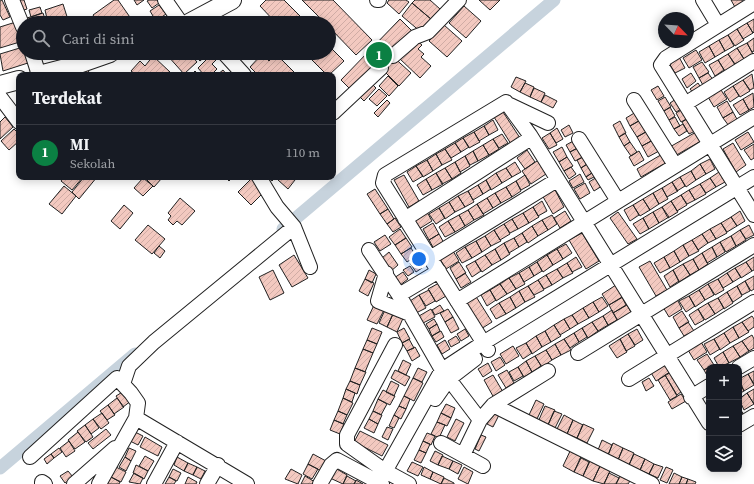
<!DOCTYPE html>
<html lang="id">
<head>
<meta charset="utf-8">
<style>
	body { margin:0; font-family:"Source Serif 4",serif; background:#242831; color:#f1f3f6 }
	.controls { position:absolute; right:12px; bottom:12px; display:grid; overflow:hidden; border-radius:8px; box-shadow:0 2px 10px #0003 }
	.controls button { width:36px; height:36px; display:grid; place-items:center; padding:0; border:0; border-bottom:1px solid #363941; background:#171b24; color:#f1f3f6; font:20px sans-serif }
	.compass { position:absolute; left:658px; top:12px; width:36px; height:36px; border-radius:50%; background:#171b24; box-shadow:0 2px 10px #0003; rotate:115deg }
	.you { position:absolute; left:419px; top:259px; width:14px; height:14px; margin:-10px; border:3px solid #fff; border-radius:50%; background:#1a73e8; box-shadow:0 0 0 6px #1a73e833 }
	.badge { display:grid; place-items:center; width:26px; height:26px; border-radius:50%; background:#0b8043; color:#fff; font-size:13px; font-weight:700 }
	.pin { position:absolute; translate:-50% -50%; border:2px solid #fff; box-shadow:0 1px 4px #0006 }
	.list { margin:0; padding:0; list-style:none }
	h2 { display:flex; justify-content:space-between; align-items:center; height:52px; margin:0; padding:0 16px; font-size:17px }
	h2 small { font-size:13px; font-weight:400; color:#9ea1a6 }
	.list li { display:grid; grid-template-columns:26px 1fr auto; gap:12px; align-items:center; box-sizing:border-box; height:56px; padding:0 16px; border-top:1px solid #363941 }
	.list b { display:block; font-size:15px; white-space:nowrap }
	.list p { margin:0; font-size:13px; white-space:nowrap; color:#9ea1a6 }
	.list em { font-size:13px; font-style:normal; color:#9ea1a6 }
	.icon { flex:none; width:22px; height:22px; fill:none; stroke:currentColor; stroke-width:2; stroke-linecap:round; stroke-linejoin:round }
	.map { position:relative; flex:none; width:754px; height:484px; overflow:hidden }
	.search { position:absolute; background:#171b24; box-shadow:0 2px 10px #0003; left:16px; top:16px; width:320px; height:44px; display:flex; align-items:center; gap:10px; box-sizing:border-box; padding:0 14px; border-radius:22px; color:#9ea1a6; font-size:15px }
	.panel { position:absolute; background:#171b24; box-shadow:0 2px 10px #0003; left:16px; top:72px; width:320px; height:108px; border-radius:8px }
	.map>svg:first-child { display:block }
</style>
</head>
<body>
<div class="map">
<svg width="754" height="484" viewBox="0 0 754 484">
	<defs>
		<pattern id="building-hatch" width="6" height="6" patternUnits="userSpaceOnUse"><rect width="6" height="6" fill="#f3c9c0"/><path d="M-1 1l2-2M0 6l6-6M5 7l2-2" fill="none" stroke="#d0aca5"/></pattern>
	</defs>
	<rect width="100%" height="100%" fill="#fff"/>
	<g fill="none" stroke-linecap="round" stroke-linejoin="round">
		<!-- canal -->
		<path stroke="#c7d3dd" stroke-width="13" d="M283 229 554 0
			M0 468 135 354"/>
	</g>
	<!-- building -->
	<path fill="url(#building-hatch)" stroke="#222" d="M2 0 10 17 3 20 0 15V1Z
		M18 0H24L27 9 21 11Z
		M114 0H118L134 23H98L93 15Z
		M134 0H144L137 5Z
		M149 0H157L159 3 152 8 147 1Z
		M266 0H284L307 23H276L260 6Z
		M302 0H333L372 40 356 55 329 27V23H325Z
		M389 0H406L409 2 399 14 387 3Z
		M415 0H430L440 9 431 19 412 3Z
		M479 0H500L490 10Z
		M731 0H742L744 4 736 9Z
		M412 3 432 20 422 33 402 16Z
		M63 4 69 23H48L45 10Z
		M159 5 166 14 156 21 150 11Z
		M464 6 481 21 466 38 449 23Z
		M40 7 42 13 31 17 29 10Z
		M43 13 46 22 29 23 27 18Z
		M168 15 172 20 168 23H156Z
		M400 19 412 31 390 54 411 73 399 86 378 65 353 92 341 80Z
		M754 19V32L753 33 747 23Z
		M19 21 23 33V41L0 48V27Z
		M747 23 753 33 743 39 737 29Z
		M444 25 462 41 447 57 429 41Z
		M737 29 744 40 735 46 728 35Z
		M728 35 734 46 725 51 719 40Z
		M754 38V51L752 52 747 43Z
		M416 40 422 45 418 49 424 54 421 57 431 66 420 78 399 58Z
		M719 40 725 51 715 57 709 46Z
		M747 43 753 54 744 59 737 48Z
		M329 46 344 61 329 75H327L305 53H329Z
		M709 46 715 57 705 63 699 52Z
		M23 47V53H28L31 62 3 71 0 54Z
		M737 48 744 59 735 64 728 54Z
		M696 50 702 60 689 68 683 58Z
		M169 53H189L197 62 184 74 167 55Z
		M193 53H209L200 61Z
		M213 53 218 58 212 64 217 69 211 75H204L198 68Z
		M262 54 269 61 276 54 297 75H258L250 67Z
		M728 54 735 65 725 71 718 60Z
		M153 56 170 72 167 75H136L131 71 140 61 145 66Z
		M679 57 685 68 675 73 669 63Z
		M718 60 724 70 715 76 709 65Z
		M702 62 709 72 699 78 693 67Z
		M88 70 90 75H75Z
		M223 70 227 75H212L215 72 217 75Z
		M195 71 199 75H191Z
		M691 73 696 81 687 88 682 79Z
		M708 73 714 81 704 87 699 78Z
		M752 74 754 88 750 90 743 80Z
		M388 76 398 86 389 96 379 86Z
		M516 77 526 81 520 92 511 87Z
		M743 80 750 91 740 97 733 86Z
		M369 81 376 88 364 101 357 94Z
		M525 83 534 87 530 97 520 92Z
		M698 83 703 91 695 95 690 89Z
		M658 86 664 96 657 100 651 90Z
		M733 86 739 96 730 102 724 92Z
		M534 88 545 93 541 102 530 97Z
		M379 89 387 96 377 106 369 99Z
		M721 90 727 99 714 107 708 97Z
		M753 93 754 107 749 110 743 99Z
		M545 95 557 101 553 108 541 102Z
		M665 97 671 107 664 111 658 101Z
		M679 97 685 107 676 112 670 103Z
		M743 99 749 110 740 115 733 105Z
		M387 100 390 103 378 117 374 113Z
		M727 101 733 112 723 118 717 107Z
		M670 107 675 116 669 120 664 111Z
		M685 108 690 117 681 122 676 113Z
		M503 112 520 138 511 144 494 117Z
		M636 112 641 120 630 126 626 118Z
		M733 112 738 121 729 126 723 118Z
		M692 116 699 129 689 134 682 122Z
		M5 117 13 127 0 139V122Z
		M675 117 680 126 674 129 669 120Z
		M493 120 498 130 489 135 484 126Z
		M640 120 647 131 637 137 630 126Z
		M620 121 626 133 619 137 613 125Z
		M683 124 687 131 679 136 674 129Z
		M569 125 573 133 565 137 561 130Z
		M484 126 489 135 479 141 474 132Z
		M557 128 563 139 556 143 550 133Z
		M14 129 19 134V141L9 150 1 141Z
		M648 131 653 140 642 146 637 137Z
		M474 132 480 142 469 148 463 138Z
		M696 132 701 141 673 157 668 148Z
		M748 132 754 142 741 150 735 140Z
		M550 133 557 145 549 149 542 138Z
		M625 133 630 142 624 146 619 137Z
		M502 134 508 143 499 148 493 139Z
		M463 138 469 147 461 152 455 143Z
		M493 139 499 149 489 155 483 145Z
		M575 140 579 147 570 152 566 145Z
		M653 140 659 151 648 157 642 146Z
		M630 142 637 152 631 156 624 146Z
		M455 143 461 152 451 158 445 149Z
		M733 143 746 165 736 172 723 149Z
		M754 144V158L751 160 744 150Z
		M483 145 489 155 478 161 473 151Z
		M562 147 567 157 559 162 553 152Z
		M580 147 585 156 575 161 570 152Z
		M445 149 452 160 442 165 436 154Z
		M527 150 535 162 525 169 517 158Z
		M473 151 478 161 470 165 465 156Z
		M639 151 644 160 634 166 629 157Z
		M664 153 669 161 641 177 637 169Z
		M436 154 442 165 433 171 427 160Z
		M465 156 470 166 460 172 455 162Z
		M585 156 589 163 581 168 577 160Z
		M567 157 573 166 564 171 559 162Z
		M540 159 549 172 531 184 522 171Z
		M710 159 715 169 706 174 700 164Z
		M427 160 433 171 423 177 416 166Z
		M455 162 461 173 452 179 445 168Z
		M515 162 521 172 512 177 506 168Z
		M590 162 595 171 586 177 581 168Z
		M700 164 706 174 696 180 691 171Z
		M416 166 423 176 413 182 407 172Z
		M571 167 576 174 569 179 564 171Z
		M445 168 452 179 442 184 436 173Z
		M506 168 512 177 502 183 496 173Z
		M691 171 696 180 686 187 680 177Z
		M593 172 596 176 588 180 586 177Z
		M719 172 725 182 716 187 710 178Z
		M436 173 443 184 432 190 426 179Z
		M496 173 502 183 491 190 486 180Z
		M580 174 584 182 573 188 569 181Z
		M404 175 419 201 409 207 394 180Z
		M525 175 530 185 521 190 516 181Z
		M64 177H83L72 190 61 181Z
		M84 177H97L79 199 72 192Z
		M144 177H161L162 178 154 187Z
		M225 177H233L229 181Z
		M253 177 266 190 251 205 238 192Z
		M267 177H276L272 181Z
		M280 177H292L295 180 288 189 278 180Z
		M597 177 602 186 594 191 589 182Z
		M680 177 685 186 677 191 672 182Z
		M143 178 153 186 143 196 134 188Z
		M710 178 716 187 706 193 700 184Z
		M426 179 432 190 423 195 417 185Z
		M486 180 491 189 483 194 478 185Z
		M516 181 521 191 512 197 506 187Z
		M672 182 678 191 667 197 662 188Z
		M585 183 590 193 580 199 574 189Z
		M700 184 706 194 695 200 689 190Z
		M478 185 483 194 473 200 468 191Z
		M64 186 76 196 62 214 49 204Z
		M506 187 512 197 501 203 495 193Z
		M554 188 564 207 553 214 542 195Z
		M662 188 668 199 659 204 653 193Z
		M375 189 388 209 380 214 367 194Z
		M689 190 695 200 687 204 681 195Z
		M468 191 474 202 465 207 458 196Z
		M495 193 501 203 493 208 487 198Z
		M653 193 659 204 650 210 643 199Z
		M681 195 687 205 677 211 671 201Z
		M458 196 465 207 455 212 449 202Z
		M180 198 195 211 182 225 177 221 173 225 168 220 171 216 168 213Z
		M487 198 493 208 483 214 477 204Z
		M643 199 650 210 640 216 633 205Z
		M542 201 547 211 538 216 533 207Z
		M671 201 678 212 668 218 662 207Z
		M449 202 455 212 445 219 439 208Z
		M477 204 484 215 474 220 468 210Z
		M124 205 133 213 120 229 111 221Z
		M633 205 639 215 630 221 624 210Z
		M533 207 539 217 529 223 523 213Z
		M662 207 669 217 659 223 653 212Z
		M439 208 445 218 436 224 429 214Z
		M388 209 394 219 387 224 380 214Z
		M468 210 474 220 465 226 459 215Z
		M565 211 571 221 560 228 554 218Z
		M740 211 745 221 737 226 731 217Z
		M427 212 432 221 419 229 414 219Z
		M618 212 637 239 628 244 610 218Z
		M653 212 659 223 649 229 643 218Z
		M523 213 529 223 518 229 512 219Z
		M459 215 465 226 455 232 448 221Z
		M552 215 557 224 548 230 542 220Z
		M731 217 737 226 727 232 721 223Z
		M395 218 401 227 393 232 387 224Z
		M643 218 649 229 640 234 633 224Z
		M512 219 518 229 510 233 504 224Z
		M542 220 548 230 538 236 532 226Z
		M448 221 455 232 445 237 439 227Z
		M433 223 439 234 429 240 423 229Z
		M721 223 727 233 716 239 710 229Z
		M504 224 510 234 500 240 494 230Z
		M148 225 165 239 152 254 135 240Z
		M749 225 754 235 746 239 740 230Z
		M532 226 538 236 528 243 522 233Z
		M400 229 406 238 395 245 389 237Z
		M710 229 716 239 708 243 702 234Z
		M494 230 501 241 491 246 485 236Z
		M740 230 746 240 736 246 731 236Z
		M522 233 527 242 519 247 514 238Z
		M582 233 599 261 586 269 569 240Z
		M439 234 444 243 434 249 429 240Z
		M702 234 708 243 698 250 692 240Z
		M385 235 391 244 380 251 374 242Z
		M485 236 491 246 482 252 476 241Z
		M731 236 736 246 726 252 720 242Z
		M406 238 412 247 401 254 395 245Z
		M514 238 519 247 509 253 504 243Z
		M692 240 699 251 689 256 683 245Z
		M476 241 482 252 472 258 465 247Z
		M720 242 725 252 717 257 712 247Z
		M504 243 510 254 501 260 495 249Z
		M566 244 572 253 563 259 557 249Z
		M683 245 689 256 680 262 674 251Z
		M159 246 165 251 160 258 154 253Z
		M465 247 472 258 462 263 456 253Z
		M712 247 717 257 707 263 702 253Z
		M411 248 416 256 407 262 401 254Z
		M495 249 501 260 492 265 485 255Z
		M557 249 563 259 553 265 547 255Z
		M453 251 459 261 446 269 440 259Z
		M674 251 680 262 670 268 664 257Z
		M389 252 398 265 391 271 382 258Z
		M702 253 708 264 699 270 693 259Z
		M294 255 308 278 292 287 279 265Z
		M485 255 492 265 482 272 475 261Z
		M547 255 553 265 543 272 537 262Z
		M419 257 425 266 416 272 410 263Z
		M576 257 582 267 572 272 567 263Z
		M664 257 670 268 660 273 654 263Z
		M754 257V270L752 271 746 262Z
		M693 259 699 270 690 275 683 264Z
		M475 261 481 271 472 277 466 266Z
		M650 261 667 290 656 296 639 267Z
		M459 262 466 273 456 279 450 268Z
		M537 262 542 271 534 276 529 267Z
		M746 262 752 271 741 278 735 268Z
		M567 263 573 273 563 278 557 269Z
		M683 264 690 275 679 282 673 270Z
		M410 266 414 272 408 276 403 270Z
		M529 267 534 276 524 282 519 273Z
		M735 268 741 277 733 282 727 273Z
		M557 269 563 278 552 285 546 275Z
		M273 270 284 293 270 300 259 277Z
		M369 270 376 274 372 283 365 279Z
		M673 270 679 281 670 287 664 276Z
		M403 272 408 279 399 286 394 278Z
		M465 273 471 282 461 288 456 279Z
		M519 273 525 284 516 289 509 278Z
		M727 273 733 282 723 288 718 279Z
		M546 275 552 285 544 289 538 280Z
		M754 276V289L751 291 745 281Z
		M509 278 516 289 507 294 500 284Z
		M365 279 374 283 368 296 359 291Z
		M718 279 724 290 715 295 708 284Z
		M538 280 544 290 534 295 528 286Z
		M745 281 750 291 742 295 737 286Z
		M439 283 446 296 436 302 428 289Z
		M500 284 507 294 496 301 490 290Z
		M708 284 714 295 705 300 699 290Z
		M616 285 623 297 609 305 602 294Z
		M528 286 535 297 525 302 519 291Z
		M737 286 742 296 733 302 727 292Z
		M429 290 435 301 426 306 419 295Z
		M490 290 496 300 487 306 481 295Z
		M699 290 705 300 695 307 689 296Z
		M519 291 525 302 516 308 510 297Z
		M727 292 733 303 724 309 718 298Z
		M419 295 426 308 416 313 410 301Z
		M475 295 492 322 481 329 465 302Z
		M689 296 695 306 686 312 679 301Z
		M510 297 516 308 506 314 499 303Z
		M602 297 608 306 599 312 593 302Z
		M622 297 626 305 613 313 609 305Z
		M718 298 724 308 715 314 708 303Z
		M677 299 682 309 669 317 663 307Z
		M593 302 599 312 589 318 583 308Z
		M375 303 385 308 377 324 367 320Z
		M499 303 506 314 496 319 490 309Z
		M708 303 715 314 705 320 698 309Z
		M440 305 444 311 435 315 432 310Z
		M627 305 632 314 619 322 613 313Z
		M583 308 589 318 578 324 572 315Z
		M431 309 435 317 423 323 419 316Z
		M448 309 453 317 445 322 440 313Z
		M698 309 704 320 695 325 689 315Z
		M385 310 393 314 387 327 379 323Z
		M612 310 617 320 608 325 603 316Z
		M682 311 689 322 679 328 673 317Z
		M394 312 404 316 397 332 387 327Z
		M572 315 578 324 570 329 564 319Z
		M603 316 608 325 598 331 592 322Z
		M752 316 754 319V327L748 331 742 322Z
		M453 317 459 329 451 333 445 322Z
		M434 319 437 324 429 329 426 324Z
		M564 319 570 329 560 335 554 325Z
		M592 322 598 331 588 338 582 328Z
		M688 322 694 331 684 336 679 328Z
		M742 322 749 332 739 338 733 327Z
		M437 324 440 331 432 336 429 329Z
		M554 325 561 336 551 342 545 331Z
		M733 327 739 338 730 343 724 333Z
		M372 328 382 332 377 344 367 340Z
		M404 328 410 339 402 343 397 332Z
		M582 328 587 337 579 342 574 333Z
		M465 329 469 336 461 341 457 334Z
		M637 329 643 340 635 345 628 334Z
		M441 331 444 337 436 342 432 336Z
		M545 331 551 342 542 347 536 336Z
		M574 333 579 342 570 348 564 339Z
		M724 333 730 343 720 350 714 339Z
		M628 334 635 346 626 351 620 339Z
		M752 335 754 339V348L749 351 742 341Z
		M456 336 460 342 451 347 448 341Z
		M536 336 542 347 532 354 526 343Z
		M409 339 414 348 407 351 402 343Z
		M564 339 571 350 561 355 555 344Z
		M620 339 627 352 617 358 609 346Z
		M714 339 720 349 710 355 704 344Z
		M367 340 377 344 373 353 363 349Z
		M445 340 450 349 442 354 437 345Z
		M742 341 749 351 740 357 733 346Z
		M701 342 707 352 694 360 688 350Z
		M526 343 532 353 523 359 516 348Z
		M555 344 561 355 552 360 546 350Z
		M513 346 519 356 506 364 500 354Z
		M733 346 740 357 729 363 723 352Z
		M415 347 420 356 412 361 407 351Z
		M363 349 373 353 365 372 355 368Z
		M546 350 552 360 542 367 535 356Z
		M723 352 729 363 719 367 714 358Z
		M707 354 714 365 704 370 697 360Z
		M535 356 541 366 532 372 526 361Z
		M500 357 505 365 496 371 491 362Z
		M403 360 411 364 406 375 398 371Z
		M526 361 532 372 524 377 518 367Z
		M667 361 673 371 656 381 650 371Z
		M488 363 492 371 483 377 478 369Z
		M518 367 523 376 514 381 509 372Z
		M709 367V379L704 370Z
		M355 368 366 372 360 385 350 381Z
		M418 368 427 372 422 382 413 378Z
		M395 370 410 377 405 386 391 378Z
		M507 370 514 383 506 388 498 375Z
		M754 371V384L748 374Z
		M670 372 682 391 677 395 665 375Z
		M748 374 754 385 744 391 739 379Z
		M493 375 503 392 494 398 484 380Z
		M665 375 677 396 670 400 658 380Z
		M413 378 423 383 414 401 404 396Z
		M649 378 654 386 646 391 642 382Z
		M350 381 360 385 357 394 346 389Z
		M391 381 399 385 394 396 386 392Z
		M739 382 744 391 739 394Z
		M346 389 355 393 352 402 343 398Z
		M754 389V404L747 393Z
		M383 390 395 396 390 405 378 399Z
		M124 391 131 401 123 407 116 396Z
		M747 393 754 404 744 410 739 399Z
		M681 394 686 401 672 409 668 402Z
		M404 396 410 399 406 409 399 406Z
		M117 398 124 407 114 414 108 405Z
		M343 398 353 403 347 415 338 411Z
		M378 399 387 404 381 415 373 411Z
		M536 400 544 404 537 419 529 415Z
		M446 404 455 408 451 418 441 413Z
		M108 405 115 415 107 420 100 411Z
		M399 406 406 409 401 419 394 415Z
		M545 406 555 410 547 427 538 422Z
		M739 408 743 413 739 416Z
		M338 411 347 415 343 424 334 420Z
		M373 411 382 415 378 424 369 419Z
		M554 411 562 414 554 430 547 427Z
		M493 412 499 415 493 427 487 424Z
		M102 413 109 423 101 429 93 419Z
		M441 413 451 418 447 426 437 422Z
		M394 415 399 418 394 428 389 426Z
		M564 415 573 420 567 434 557 429Z
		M93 419 99 428 91 434 85 425Z
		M369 419 378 424 374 433 364 428Z
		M456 419 464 423 455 441 447 437Z
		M334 420 344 424 340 434 330 430Z
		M573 420 583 425 577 438 567 434Z
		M437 422 445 425 439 438 431 434Z
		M583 424 594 429 587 443 577 438Z
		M85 425 93 437 86 442 77 431Z
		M387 427 393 429 388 440 382 437Z
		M106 429 111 435 93 449 88 443Z
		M360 431 388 445 382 456 354 442Z
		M78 432 85 442 75 449 68 440Z
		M135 432 143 436 138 445 130 441Z
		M427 433 435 436 431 445 423 441Z
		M481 435 486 437 479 451 475 449Z
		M145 437 162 447 158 456 140 447Z
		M602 440 612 445 608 455 598 450Z
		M69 441 75 451 66 457 60 448Z
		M423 441 430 444 426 453 419 450Z
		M613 443 623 448 618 460 608 455Z
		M572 447 583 452 574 472 563 466Z
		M59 448 62 452 54 458 51 454Z
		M129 448 136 451 131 461 125 457Z
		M623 448 634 453 629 465 618 460Z
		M419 450 426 453 421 463 414 460Z
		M435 451 443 455 438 465 430 461Z
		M51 454 54 458 47 464 44 459Z
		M313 454 326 461 321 471 308 464Z
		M634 454 645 459 640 470 629 465Z
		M145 456 154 461 148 471 139 466Z
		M442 456 453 461 449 469 438 465Z
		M125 457 131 461 126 471 119 467Z
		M177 457 188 463 184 471 174 465Z
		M581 458 589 462 583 476 574 472Z
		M591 459 601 464 593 481 583 476Z
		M645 459 654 464 649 474 640 470Z
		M453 461 462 465 458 474 449 469Z
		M412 462 423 467 418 476 407 471Z
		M188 463 197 467 193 475 184 471Z
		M308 464 318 469 312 479 303 474Z
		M654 464 663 467 658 478 649 474Z
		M136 465 148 471 144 479 133 473Z
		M600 466 610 471 604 484 593 481Z
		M116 467 126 472 121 482 111 477Z
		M197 467 205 471 201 479 193 475Z
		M424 467 433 472 430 479 421 475Z
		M464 467 473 472 468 484 458 479Z
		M666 467 673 470 667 483 660 480Z
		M335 468 347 475 343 484 330 478Z
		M173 469 181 473 177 481 169 477Z
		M291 469 302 475 298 484 285 479Z
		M68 471 73 477 65 483 60 476Z
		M433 472 444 477 441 484 430 479Z
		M134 473 143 478 140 484 129 482Z
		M609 473 619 478 616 484H604Z
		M674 473 682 477 679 484H669Z
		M305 476 315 482 314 484H301Z
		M347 476 356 481 354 484H343Z
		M620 476 630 481 628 484H616Z
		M111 477 120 482 119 484H107Z
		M169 477 176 481 174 484H165Z
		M188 477 197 482 196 484H185Z
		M682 477 688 479 686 484H679Z
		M444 478 454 483V484H441Z
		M688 479 696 482 695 484H686Z
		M356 480 363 484H354Z"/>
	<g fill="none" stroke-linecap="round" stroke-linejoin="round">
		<defs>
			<path id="minor" d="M12 0 23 27
				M165 0 181 23
				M377 0H379
				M703 0 718 25
				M754 3 666 58 661 65 754 215
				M32 53 39 75
				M224 53 244 75
				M393 56 415 37 428 32 459 0
				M0 97 19 122
				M634 100 675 165
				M685 104 754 61
				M510 105 548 123
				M333 113 381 68
				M579 139 618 201
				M259 177 277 207 294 227 310 267
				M405 219 531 138
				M369 250 399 295 442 370 480 420
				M430 258 557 180
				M386 273 378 301 410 314
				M399 295 439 271
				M457 301 754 117
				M395 345 347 435V444L385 471 409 484
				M488 350 383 183 385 175 506 102 530 135 709 423
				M578 353 754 245
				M739 367 754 358
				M629 379 754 302
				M123 384 129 366 154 342 294 227
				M691 397 709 386
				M435 399 449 379 475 359
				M493 405 652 484
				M739 425 754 416
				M441 443 483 466
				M463 455 480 420 493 405 548 371
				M30 457 117 378 131 393 138 403 136 418 247 484
				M42 484V482L45 484
				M74 484 115 448
				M99 484 136 418
				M154 484 177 442
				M207 484 218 465
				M320 484 331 465 337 460 382 484
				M378 484 442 370 483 343 754 177"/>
			<path id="major" d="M189 23 232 0
				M39 75 70 67 110 53
				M0 85 19 80"/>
		</defs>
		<!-- minor casing -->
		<use href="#minor" stroke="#222" stroke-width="16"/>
		<!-- major casing -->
		<use href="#major" stroke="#222" stroke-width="20"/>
		<!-- minor -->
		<use href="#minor" stroke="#fff" stroke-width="14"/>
		<!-- major -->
		<use href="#major" stroke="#fff" stroke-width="18"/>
	</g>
</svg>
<div class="controls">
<button>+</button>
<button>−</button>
<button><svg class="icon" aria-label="layers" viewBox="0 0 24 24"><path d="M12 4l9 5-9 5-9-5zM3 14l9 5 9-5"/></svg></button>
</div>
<svg class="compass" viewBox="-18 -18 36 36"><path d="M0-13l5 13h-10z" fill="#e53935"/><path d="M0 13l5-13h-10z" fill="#9ea1a6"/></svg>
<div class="you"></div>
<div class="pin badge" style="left:379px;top:55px">1</div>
<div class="search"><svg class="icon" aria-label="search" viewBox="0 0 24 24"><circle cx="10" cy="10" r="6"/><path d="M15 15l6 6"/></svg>Cari di sini</div>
<section class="panel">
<h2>Terdekat<small></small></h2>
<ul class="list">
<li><span class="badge">1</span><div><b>MI</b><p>Sekolah</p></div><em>110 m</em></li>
</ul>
</section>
</div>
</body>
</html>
